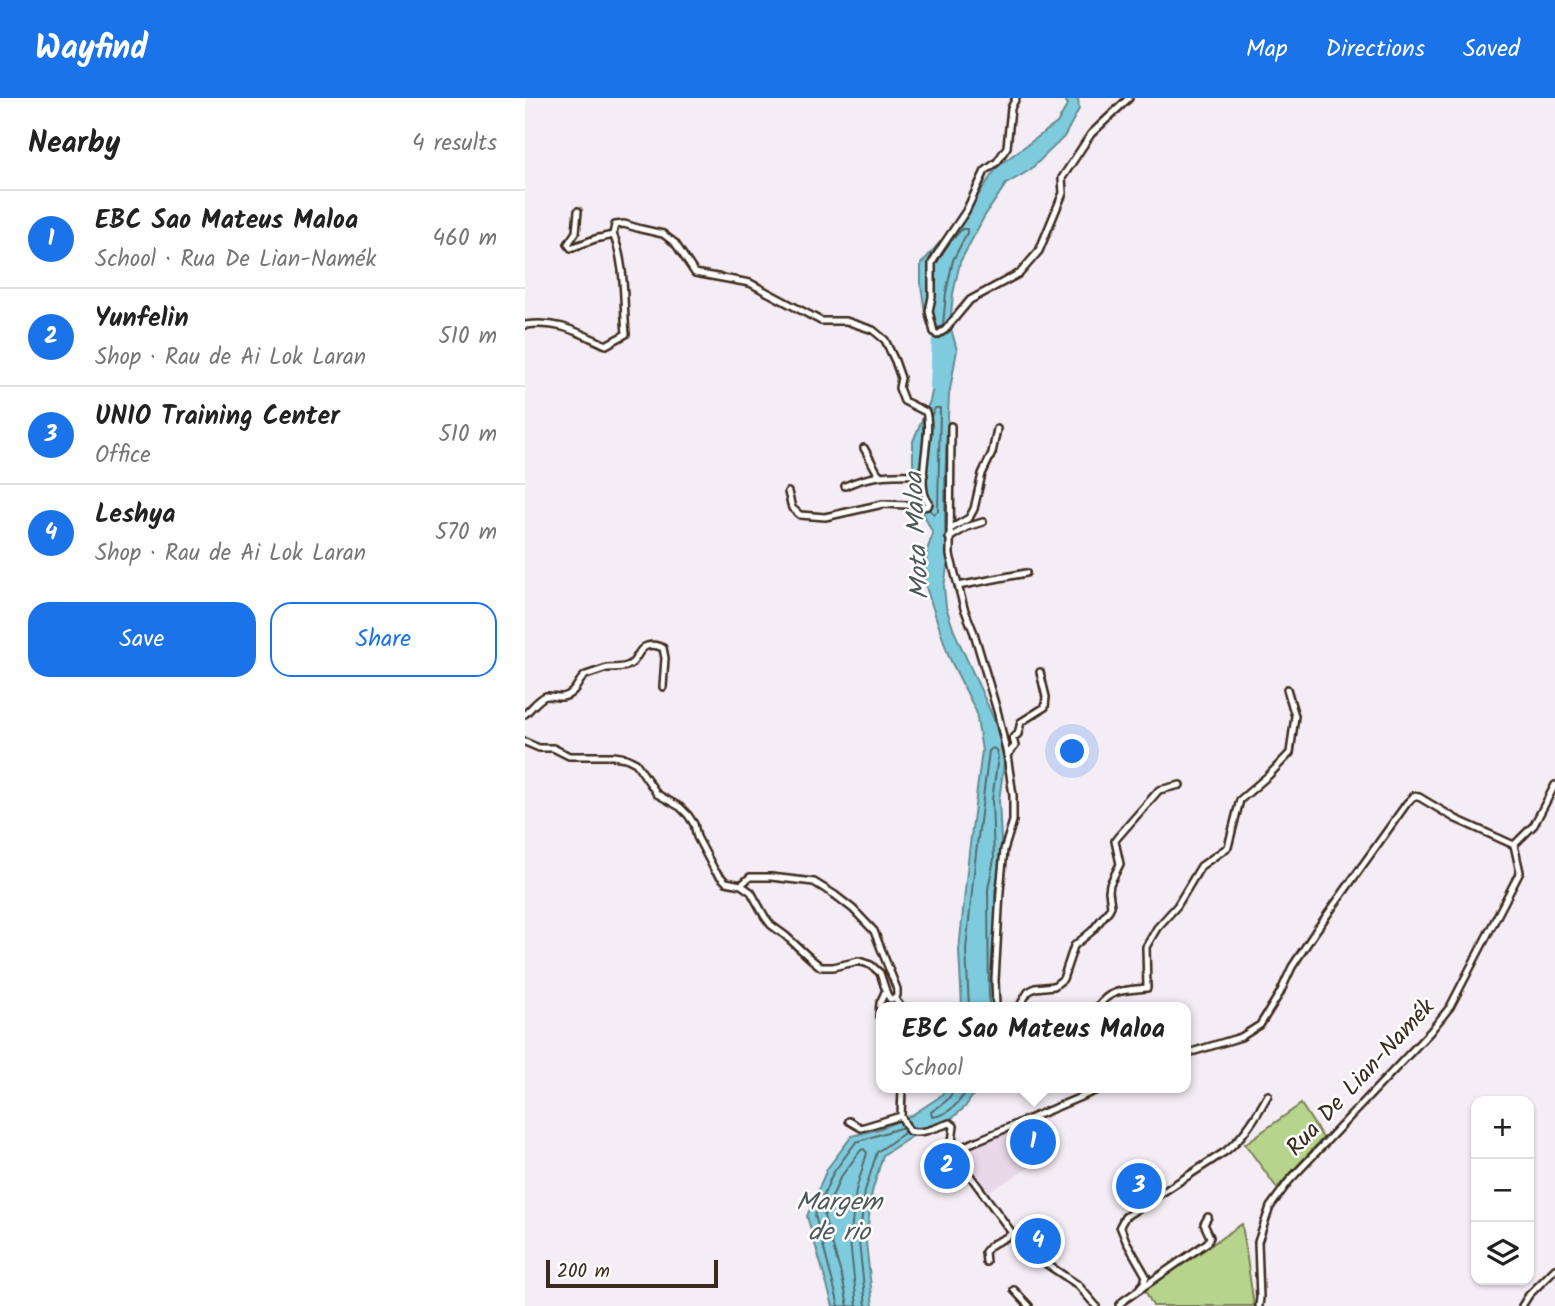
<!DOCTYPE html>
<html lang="en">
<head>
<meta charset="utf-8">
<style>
	body { margin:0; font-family:Kalam,sans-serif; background:#f2f2f2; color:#222 }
	.controls { position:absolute; right:21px; bottom:21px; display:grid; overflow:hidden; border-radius:14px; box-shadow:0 2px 5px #0004 }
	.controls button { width:63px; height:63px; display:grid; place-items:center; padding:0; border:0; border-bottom:2px solid #e0e0e0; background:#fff; color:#222; font:35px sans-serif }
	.scale { position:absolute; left:21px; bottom:18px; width:172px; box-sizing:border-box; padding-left:7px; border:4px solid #3b2a1e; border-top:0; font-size:19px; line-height:24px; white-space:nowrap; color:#3b2a1e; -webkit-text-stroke:5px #fff; paint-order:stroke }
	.you { position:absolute; left:548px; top:654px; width:24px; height:24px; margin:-18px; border:5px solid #fff; border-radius:50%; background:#1a73e8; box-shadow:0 0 0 10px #1a73e833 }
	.badge { display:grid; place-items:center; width:46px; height:46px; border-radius:50%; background:#1a73e8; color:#fff; font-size:23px; font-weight:700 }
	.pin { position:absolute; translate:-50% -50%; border:4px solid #fff; box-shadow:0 2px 7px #0006 }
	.popup { position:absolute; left:351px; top:904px; width:315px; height:91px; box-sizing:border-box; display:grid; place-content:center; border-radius:14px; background:#fff; filter:drop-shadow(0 2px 5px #0005); font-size:23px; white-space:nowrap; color:#767676 }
	.popup b { font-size:26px; color:#222 }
	.popup::after { content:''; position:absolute; left:50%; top:100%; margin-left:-14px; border:14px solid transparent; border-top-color:#fff }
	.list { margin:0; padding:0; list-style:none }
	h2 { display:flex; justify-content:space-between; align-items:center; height:91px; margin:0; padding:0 28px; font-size:30px }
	h2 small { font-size:23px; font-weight:400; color:#767676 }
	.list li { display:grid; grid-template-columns:46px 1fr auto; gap:21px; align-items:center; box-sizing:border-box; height:98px; padding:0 28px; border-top:2px solid #e0e0e0 }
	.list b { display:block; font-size:26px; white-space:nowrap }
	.list p { margin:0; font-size:23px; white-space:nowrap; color:#767676 }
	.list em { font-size:23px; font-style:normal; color:#767676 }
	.actions { display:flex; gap:14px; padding:21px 28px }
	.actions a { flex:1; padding:16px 0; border:2px solid #1a73e8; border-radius:21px; text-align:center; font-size:24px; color:#1a73e8 }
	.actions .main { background:#1a73e8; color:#fff }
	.icon { flex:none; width:38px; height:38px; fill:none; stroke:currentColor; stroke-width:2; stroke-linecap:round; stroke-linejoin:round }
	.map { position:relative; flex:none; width:1030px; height:1208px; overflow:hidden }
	header { display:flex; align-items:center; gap:42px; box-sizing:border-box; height:98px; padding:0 35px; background:#1a73e8; color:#fff }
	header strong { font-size:33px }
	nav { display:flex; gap:38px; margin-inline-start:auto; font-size:24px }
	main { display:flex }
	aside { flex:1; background:#fff }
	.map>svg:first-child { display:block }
</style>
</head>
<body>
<header>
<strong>Wayfind</strong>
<nav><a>Map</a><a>Directions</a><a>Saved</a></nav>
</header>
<main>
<aside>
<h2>Nearby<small>4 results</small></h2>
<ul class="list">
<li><span class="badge">1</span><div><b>EBC Sao Mateus Maloa</b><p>School · Rua De Lian-Namék</p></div><em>460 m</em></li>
<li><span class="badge">2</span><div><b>Yunfelin</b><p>Shop · Rau de Ai Lok Laran</p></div><em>510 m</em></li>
<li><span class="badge">3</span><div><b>UNIO Training Center</b><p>Office</p></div><em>510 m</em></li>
<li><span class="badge">4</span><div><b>Leshya</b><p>Shop · Rau de Ai Lok Laran</p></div><em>570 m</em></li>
</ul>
<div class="actions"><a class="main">Save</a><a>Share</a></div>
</aside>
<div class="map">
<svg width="1030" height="1208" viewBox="0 0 1030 1208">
	<rect width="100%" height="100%" fill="#f5edf5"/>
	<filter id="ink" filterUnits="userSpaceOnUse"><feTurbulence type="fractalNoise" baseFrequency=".0143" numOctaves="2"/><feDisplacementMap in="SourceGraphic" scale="14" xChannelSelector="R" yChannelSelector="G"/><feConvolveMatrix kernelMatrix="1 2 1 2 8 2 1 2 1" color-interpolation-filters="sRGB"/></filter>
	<g filter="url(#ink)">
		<!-- built -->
		<path fill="#e9d8ea" d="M503 1024 522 1059 463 1094 436 1051Z"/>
		<!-- green -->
		<path fill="#b7d48d" stroke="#797f56" stroke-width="2" d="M776 1006 798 1040 752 1090 720 1046Z
			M717 1126 729 1208H628L620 1192Z"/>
		<!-- water -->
		<path fill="#7fcbde" stroke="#648b91" stroke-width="2" d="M538 0H553L554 11 539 39 505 72 481 86 459 119 435 164 428 196 425 227 432 252 424 297 420 380V433L423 462 419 489 421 509 429 533 468 619 480 658 474 702 477 762 470 792V909H437L434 852 444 754 457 653 451 613 424 559 399 483 402 452 408 436 395 408 388 374V343L405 303 415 256 401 222 396 187V166L442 114 473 68 532 25 543 6Z
			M423 990H453L440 1009 427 1020 400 1030 358 1057 347 1094 341 1144 348 1208H308L282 1118 302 1071 327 1038 354 1031 387 1017 413 1000Z"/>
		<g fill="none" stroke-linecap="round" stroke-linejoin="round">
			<!-- shore -->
			<path stroke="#566a6b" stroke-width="2" d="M412 229H416L418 227 421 195 428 162 442 135V131H437L426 143
				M405 412 409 416 413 413 415 310H410L406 318
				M444 909 441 851 451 755 464 653 468 650 471 652 473 659 467 702 469 761 463 791 464 909
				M428 990C427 1002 415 1007 406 1014L407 1019C425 1017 434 1004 444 990
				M314 1208 290 1117 308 1075 331 1044 375 1030H378
				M323 1208 318 1183 299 1118 315 1080 336 1052 339 1051 342 1055 331 1092 325 1143 332 1208
				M341 1208 334 1144 340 1093 352 1054 378 1036 379 1033"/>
			<!-- river -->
			<path stroke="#7fcbde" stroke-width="10" d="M410 288 412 238"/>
			<defs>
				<path id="minor" d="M491 0 486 10 482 49 472 64 460 73 441 113 414 153 407 165V199L404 213 409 234 412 237 420 232 445 202 495 175 514 153 538 95 537 80 566 36 604 0
					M53 113 51 134 43 146 46 150 70 141 88 137
					M0 227C33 222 52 234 81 247L101 236C98 203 101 167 88 136L90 127 99 126 116 131 138 136 150 145 170 175 225 185 296 223H321L348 232 360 242 370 263 376 280 374 290 379 303 401 314C408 338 389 388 404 405L403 408 390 410 382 407 358 406 300 419 275 417 267 410 263 394
					M426 328 425 457 439 510 449 535 473 616 482 657 488 697V723L479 752 475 793 470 882 471 909
					M339 350 352 374 355 377
					M320 388C347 376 369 376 399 377
					M425 431 444 420 449 411 457 376 467 355 472 331
					M424 440 442 429 458 424
					M433 488 501 475
					M0 616C6 611 14 600 21 598 30 597 38 603 47 594 53 589 54 581 61 577 67 575 76 572 82 570 89 569 97 571 104 567 113 563 112 551 122 548 128 546 133 548 138 550L140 560 138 589
					M0 644 14 650H28L44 658H88L101 660 111 665 132 696 155 709 163 717 169 726 172 739 190 773 201 784 216 787 226 794 240 819 246 827 261 838 286 861 296 869H308L334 863 346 867 355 875 362 896 365 901H370L376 909
					M482 657 490 648 488 640 493 636 496 624 520 609 521 599 515 574
					M989 747 1009 727 1030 687
					M216 787 225 779H246L289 784 310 797 328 811 349 833 372 891V897L370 901
					M494 909 503 894 510 890 529 888 538 881 549 848 567 833 584 812 586 808 584 793 585 786 595 766 590 743 592 740 634 692 655 687
					M573 909C583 891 603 892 622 890L621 849 632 830 652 808 676 768 703 749 715 702 744 677 765 655 770 618 762 591
					M354 918 355 905 360 894
					M660 956 716 939 735 927 755 895 767 869 790 834 882 705 889 698 894 699 931 721 989 747 995 774 925 909 905 934 764 1083 745 1109 733 1144 735 1200 734 1208
					M377 990 376 1018 384 1033C397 1037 412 1029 425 1025L429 1028 427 1044 436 1065 487 1135 505 1155 553 1187 571 1208
					M324 1023 336 1030 376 1018
					M430 1052 577 990
					M461 1164 460 1154C469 1141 476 1145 487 1135
					M489 1192 504 1208
					M613 1192 619 1185 621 1178 601 1143 595 1128 600 1119 701 1053C720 1037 731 1019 743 997
					M594 1208 598 1203 683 1144 685 1139 679 1126 683 1119
					M997 1208 1004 1197 1030 1171"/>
			</defs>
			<!-- minor casing -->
			<use href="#minor" stroke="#3b2a1e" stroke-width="10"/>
			<!-- minor -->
			<use href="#minor" stroke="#fff" stroke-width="5"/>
		</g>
	</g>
	<g text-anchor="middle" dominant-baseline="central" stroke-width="5" stroke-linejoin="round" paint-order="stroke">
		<!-- street labels -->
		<g font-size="24" fill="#3b2a1e" stroke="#fff">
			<text transform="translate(836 980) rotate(-47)">Rua De Lian-Namék</text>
		</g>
		<!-- water labels -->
		<g font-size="26" font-style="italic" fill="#4f5a58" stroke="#fff">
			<text transform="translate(393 438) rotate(-93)">Mota Maloa</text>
			<text x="314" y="1105">Margem<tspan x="314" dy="30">de rio</tspan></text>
		</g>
	</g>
</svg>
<div class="controls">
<button>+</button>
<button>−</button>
<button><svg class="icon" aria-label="layers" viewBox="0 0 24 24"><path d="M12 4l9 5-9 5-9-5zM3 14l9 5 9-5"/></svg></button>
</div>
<div class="scale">200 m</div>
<div class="you"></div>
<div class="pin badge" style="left:508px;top:1044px">1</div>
<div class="popup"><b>EBC Sao Mateus Maloa</b>School</div>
<div class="pin badge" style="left:422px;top:1068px">2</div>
<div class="pin badge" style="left:614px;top:1088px">3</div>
<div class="pin badge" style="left:513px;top:1143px">4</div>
</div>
</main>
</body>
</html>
